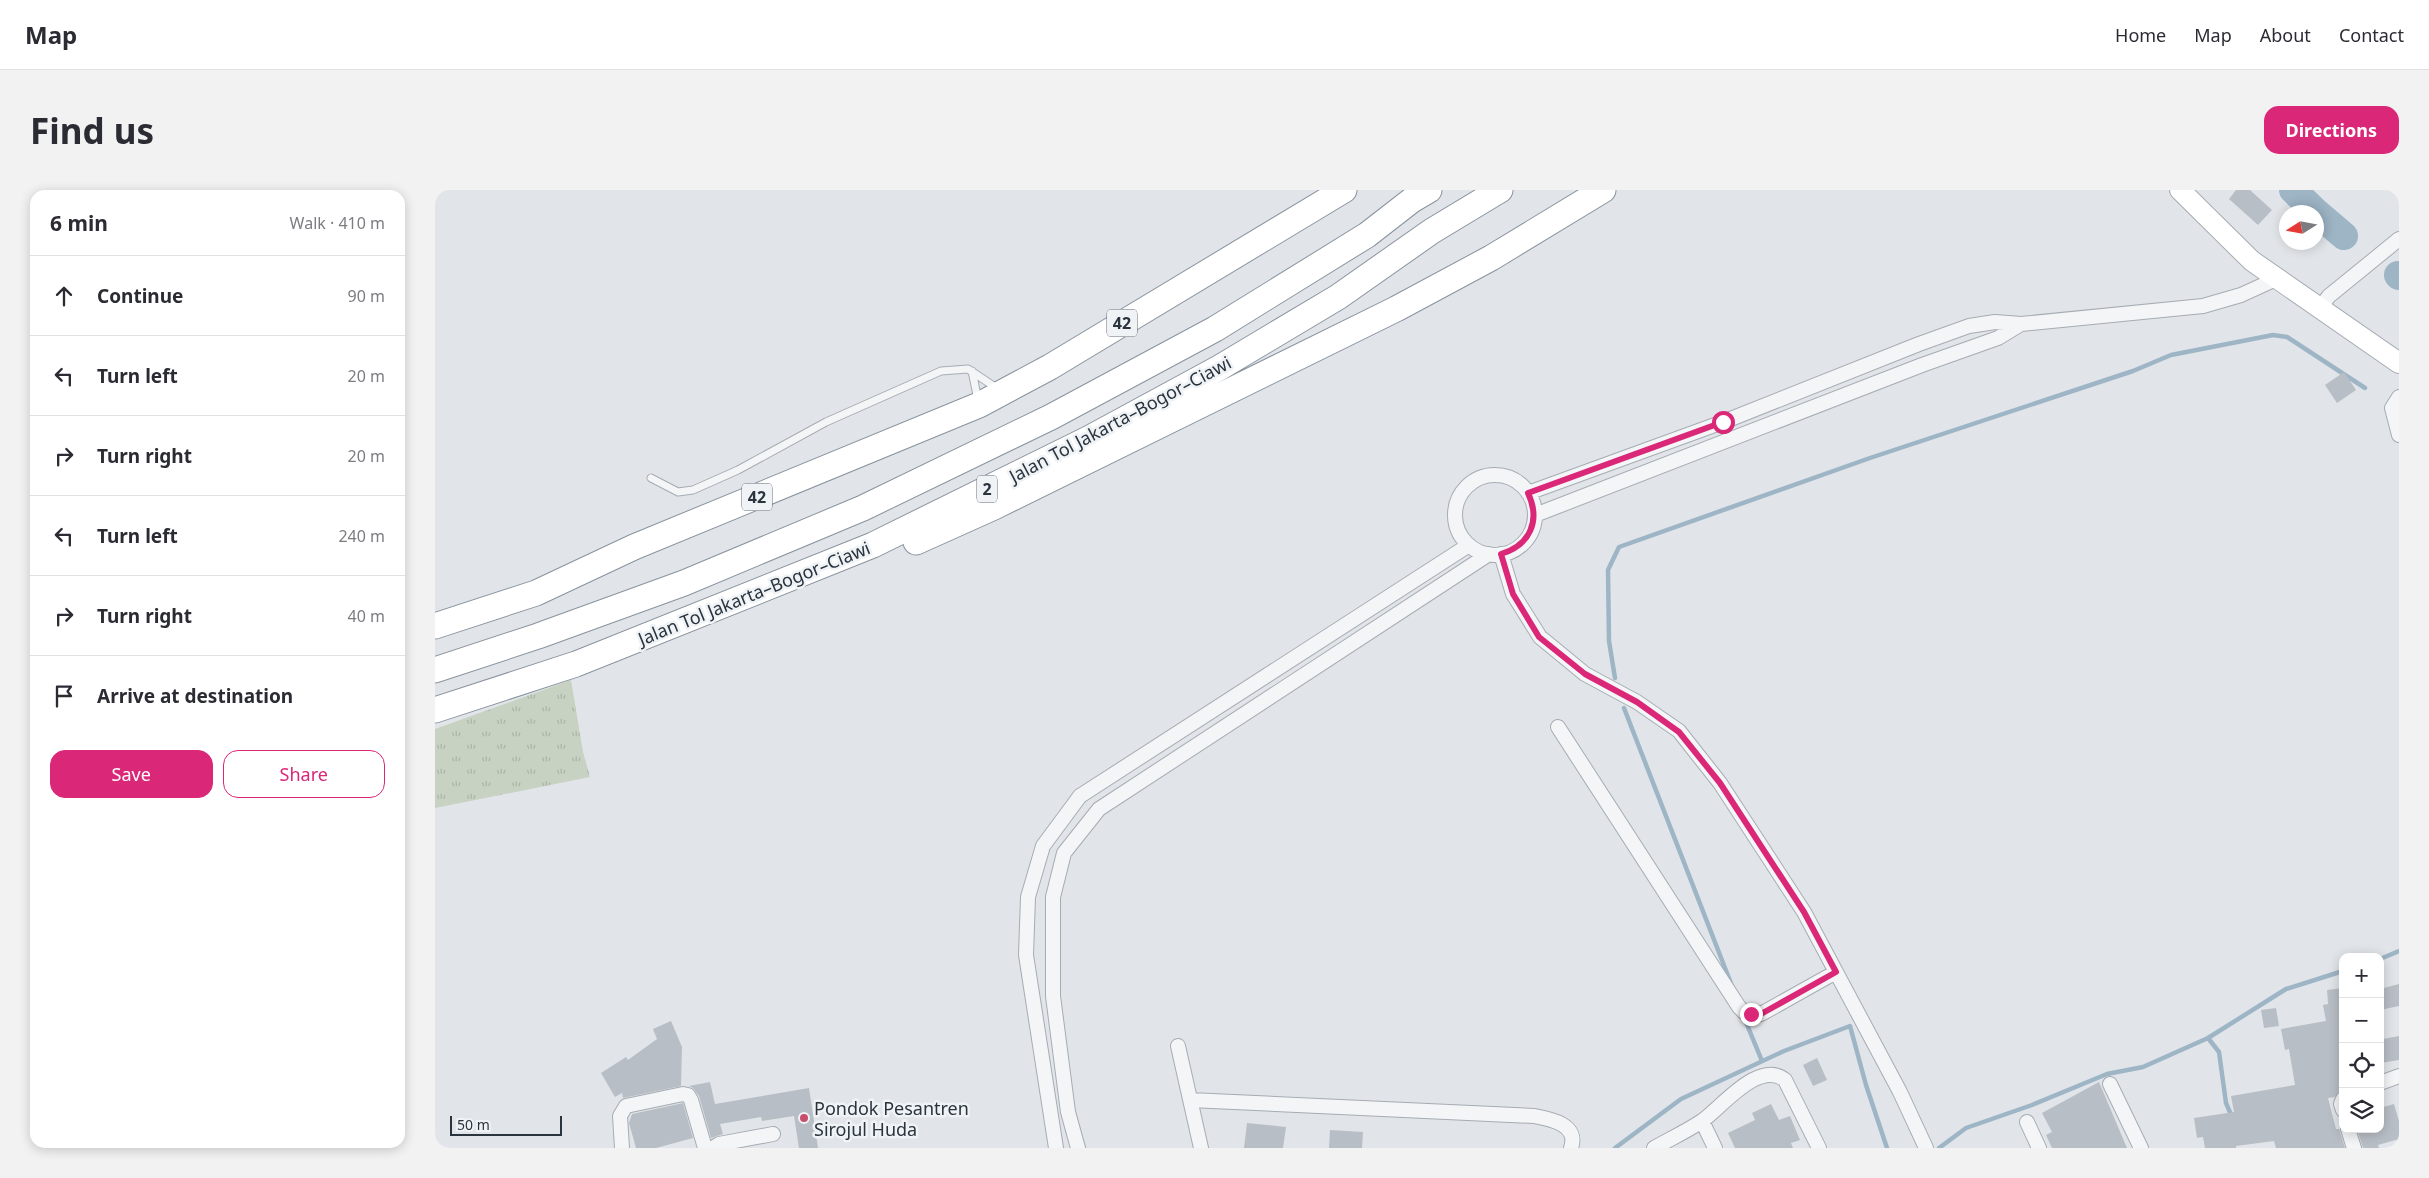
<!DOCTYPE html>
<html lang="en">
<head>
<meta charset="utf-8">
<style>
	body { margin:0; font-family:"Noto Sans",sans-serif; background:#f2f2f3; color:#2b2b33 }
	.controls { position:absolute; right:15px; bottom:15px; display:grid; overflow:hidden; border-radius:10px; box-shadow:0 2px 12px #0003 }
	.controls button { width:45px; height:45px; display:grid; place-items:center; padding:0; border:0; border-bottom:1px solid #e1e1e2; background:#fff; color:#2b2b33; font:25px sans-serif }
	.compass { position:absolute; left:1844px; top:15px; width:45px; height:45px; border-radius:50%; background:#fff; box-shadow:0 2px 12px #0003; rotate:259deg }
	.scale { position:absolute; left:15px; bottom:12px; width:112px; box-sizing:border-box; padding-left:5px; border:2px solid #2a343f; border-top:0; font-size:14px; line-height:18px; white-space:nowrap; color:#2a343f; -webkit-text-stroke:4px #f0f3f6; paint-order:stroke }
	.stop { position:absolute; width:15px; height:15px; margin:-11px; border:4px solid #db2777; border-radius:50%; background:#fff }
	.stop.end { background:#db2777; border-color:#fff; box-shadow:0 1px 5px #0008 }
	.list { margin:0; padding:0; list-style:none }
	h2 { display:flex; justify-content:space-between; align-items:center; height:65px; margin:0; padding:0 20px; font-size:21px }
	h2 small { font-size:16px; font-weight:400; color:#7c7c81 }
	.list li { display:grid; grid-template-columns:32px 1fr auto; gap:15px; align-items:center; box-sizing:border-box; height:80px; padding:0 20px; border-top:1px solid #e1e1e2 }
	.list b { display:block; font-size:19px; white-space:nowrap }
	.list em { font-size:16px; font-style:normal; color:#7c7c81 }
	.actions { display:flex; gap:10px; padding:15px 20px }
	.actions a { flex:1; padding:11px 0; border:1px solid #db2777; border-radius:15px; text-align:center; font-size:18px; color:#db2777 }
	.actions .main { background:#db2777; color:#fff }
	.icon { flex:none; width:28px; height:28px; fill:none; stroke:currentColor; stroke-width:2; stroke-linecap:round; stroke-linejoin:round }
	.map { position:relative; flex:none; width:1964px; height:958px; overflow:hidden; border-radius:15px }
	header { display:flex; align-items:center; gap:30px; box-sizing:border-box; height:70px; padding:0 25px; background:#fff; border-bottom:1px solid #e1e1e2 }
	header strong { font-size:24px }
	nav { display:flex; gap:28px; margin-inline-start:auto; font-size:18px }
	.intro { display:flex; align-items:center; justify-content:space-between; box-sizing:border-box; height:120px; padding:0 30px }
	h1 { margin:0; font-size:35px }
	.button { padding:12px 22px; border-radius:15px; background:#db2777; color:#fff; font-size:18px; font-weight:700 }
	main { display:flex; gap:30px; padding:0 30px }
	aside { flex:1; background:#fff; border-radius:15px; box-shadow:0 2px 12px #0003 }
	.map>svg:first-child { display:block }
</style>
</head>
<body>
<header>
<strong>Map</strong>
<nav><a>Home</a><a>Map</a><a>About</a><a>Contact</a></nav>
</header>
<div class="intro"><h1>Find us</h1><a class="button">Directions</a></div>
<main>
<aside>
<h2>6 min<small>Walk · 410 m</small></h2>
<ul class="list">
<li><svg class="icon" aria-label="ahead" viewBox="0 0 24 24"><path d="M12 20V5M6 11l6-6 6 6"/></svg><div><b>Continue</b></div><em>90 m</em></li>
<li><svg class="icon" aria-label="left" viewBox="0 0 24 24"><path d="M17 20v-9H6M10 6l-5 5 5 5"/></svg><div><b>Turn left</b></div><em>20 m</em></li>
<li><svg class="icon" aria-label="right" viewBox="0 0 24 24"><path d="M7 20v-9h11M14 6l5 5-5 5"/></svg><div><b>Turn right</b></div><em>20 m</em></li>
<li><svg class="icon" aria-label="left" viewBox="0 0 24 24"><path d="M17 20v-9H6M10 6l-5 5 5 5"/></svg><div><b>Turn left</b></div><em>240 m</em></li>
<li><svg class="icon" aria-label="right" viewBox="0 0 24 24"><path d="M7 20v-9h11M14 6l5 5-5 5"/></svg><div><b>Turn right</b></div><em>40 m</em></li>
<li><svg class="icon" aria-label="arrive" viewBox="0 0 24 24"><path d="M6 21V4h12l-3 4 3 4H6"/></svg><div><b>Arrive at destination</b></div></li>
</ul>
<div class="actions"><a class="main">Save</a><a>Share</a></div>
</aside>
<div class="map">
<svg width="1964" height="958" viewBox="0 0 1964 958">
	<defs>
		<pattern id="grass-tufts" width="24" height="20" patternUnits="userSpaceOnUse" patternTransform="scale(1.25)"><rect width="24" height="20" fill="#c8d2c2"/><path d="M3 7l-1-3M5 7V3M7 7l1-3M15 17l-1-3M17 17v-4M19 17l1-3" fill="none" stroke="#acb5a8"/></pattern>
	</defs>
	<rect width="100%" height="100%" fill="#e1e5e9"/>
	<!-- grass -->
	<path fill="url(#grass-tufts)" d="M136 490 148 562 155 587 0 618V539Z"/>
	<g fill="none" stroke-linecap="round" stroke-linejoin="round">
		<!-- stream -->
		<path stroke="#9eb5c6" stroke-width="4.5" d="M1180 488 1174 451 1173 380 1184 357 1435 268 1698 181 1736 165 1838 145 1852 147 1930 198
			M1189 518 1297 796
			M1945 769 1964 761
			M1308 825 1327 871
			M1797 927 1791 913 1784 862 1773 848 1851 799 1908 781
			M1180 958 1246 909 1349 861 1415 836 1431 895 1452 958
			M1504 958 1531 938 1597 915 1672 884 1708 877 1773 848"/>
		<!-- river -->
		<path stroke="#9eb5c6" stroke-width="28" d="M1858 0 1881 22
			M1882 23 1909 46
			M1963 85 1964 86"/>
	</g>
	<!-- building -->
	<path fill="#b8bec5" d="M1801 0H1815L1837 20 1823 35 1794 9Z
		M1909 182 1921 200 1902 213 1890 195Z
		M1964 794V816L1945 820V799Z
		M1908 798V900L1900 907 1893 908 1901 939H1904L1910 958H1841L1839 951 1801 956V958H1770L1768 947 1762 948 1759 928 1799 922 1796 906 1860 895 1854 859 1850 860 1846 839 1891 831 1888 815 1893 814 1892 800Z
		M1841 818 1844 836 1829 838 1826 820Z
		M236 831 247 857 246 896 188 908 187 903 180 907 166 883 191 867 193 870 222 849 218 839Z
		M1964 846V870L1945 873V859L1949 858 1948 849Z
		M1382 868 1392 890 1378 896 1368 875Z
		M275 892 280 914 374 898 383 958H364L359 926 327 931 326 927 285 934 288 944 276 948 264 906 258 898 254 896Z
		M1664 892 1692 958H1617L1611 945 1617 942 1607 923Z
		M248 913 258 948 221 958H201L194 933 197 924Z
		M1336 914 1344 930 1355 926 1365 950 1356 953 1358 958H1300L1293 943 1320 930 1317 923Z
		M1959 914 1964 931V949L1943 955 1944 958H1928L1922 939H1945V918Z
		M812 933 851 937 848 958H809Z
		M895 940 928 942 927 958H894Z"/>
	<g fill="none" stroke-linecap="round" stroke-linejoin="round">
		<defs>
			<path id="lane" d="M537 181 543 210
				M216 288 243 302 258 300 303 280 391 232 506 181 533 179 563 199"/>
			<path id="street" d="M1884 119 1894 106 1964 49
				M1964 207 1957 218 1964 245
				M1020 325a40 40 0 1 1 80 0a40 40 0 1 1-80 0Z
				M1093 303 1288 232 1484 154 1534 136 1560 132 1586 134 1768 116 1806 105 1841 89
				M1100 325 1487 175 1563 148 1586 134
				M1066 364 1078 404 1105 447 1150 484 1202 512 1244 541 1285 593 1369 722 1465 902 1491 958
				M1123 537 1304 817 1309 822 1326 824 1401 782
				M743 856 766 958
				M1945 893 1964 886
				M1675 894 1706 958
				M1908 909 1906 914 1908 920
				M755 910 1099 926C1115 929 1144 934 1136 958
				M1267 931 1280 958
				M1592 932 1604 958
				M1913 939 1919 958
				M187 958 185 926 191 916 248 904 253 905 256 910 270 958
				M278 958 284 954 338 944
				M621 958 591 765 593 707 608 656 645 606 1034 355
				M643 958 633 922 618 806V707L629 663 664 619 1054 364
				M1219 958C1235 949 1252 941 1267 931 1287 917 1324 869 1350 890L1384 958"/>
			<path id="secondary" d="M1745 0 1817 71 1964 173"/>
			<path id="highway" d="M481 352 559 317 961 119 1056 68 1168 0
				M0 436 101 403 199 357 544 215 615 177 909 0
				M0 480 103 446 249 393 428 318 616 227 780 139 932 45 977 10 994 0
				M0 520 141 474 438 355 653 249 784 178 903 107 997 41 1065 0"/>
		</defs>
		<!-- lane casing -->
		<use href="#lane" stroke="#a6acb3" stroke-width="9"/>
		<!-- street casing -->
		<use href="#street" stroke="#a6acb3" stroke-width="16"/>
		<!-- secondary casing -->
		<use href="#secondary" stroke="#a6acb3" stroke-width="22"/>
		<!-- highway casing -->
		<use href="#highway" stroke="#89939e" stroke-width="27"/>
		<!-- lane -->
		<use href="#lane" stroke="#f3f5f7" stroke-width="7"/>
		<!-- street -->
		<use href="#street" stroke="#f3f5f7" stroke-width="14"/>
		<!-- secondary -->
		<use href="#secondary" stroke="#fff" stroke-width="20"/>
		<!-- highway -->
		<use href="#highway" stroke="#fff" stroke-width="25"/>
	</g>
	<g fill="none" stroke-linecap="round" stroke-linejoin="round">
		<!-- route -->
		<path stroke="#db2777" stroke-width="6" d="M1288 232 1093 303C1106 331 1095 355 1066 364L1078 404 1104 447 1150 484 1202 512 1244 542 1285 593 1369 722 1401 782 1326 824H1316"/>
	</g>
	<!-- markers -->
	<circle fill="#c64d6b" stroke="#f0f3f6" stroke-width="2" cx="369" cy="928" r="5"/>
	<g text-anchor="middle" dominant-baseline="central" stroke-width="5" stroke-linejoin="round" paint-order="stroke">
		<!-- shield labels -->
		<g fill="#f0f3f6" stroke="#656d76" stroke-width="1">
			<rect x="672" y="119.5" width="30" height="27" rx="4"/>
			<rect x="542" y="285.5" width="20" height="27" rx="4"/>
			<rect x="307" y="293.5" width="30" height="27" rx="4"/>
		</g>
		<g font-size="16" font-weight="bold" fill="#2a343f">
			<text x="687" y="133">42</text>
			<text x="552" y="299">2</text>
			<text x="322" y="307">42</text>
		</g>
		<!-- street labels -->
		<g font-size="18" fill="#2a343f" stroke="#f0f3f6">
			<text transform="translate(685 229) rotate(-28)">Jalan Tol Jakarta–Bogor–Ciawi</text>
			<text transform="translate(319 403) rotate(-22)">Jalan Tol Jakarta–Bogor–Ciawi</text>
		</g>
		<!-- poi labels -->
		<g font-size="18" fill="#2a343f" stroke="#f0f3f6" text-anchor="start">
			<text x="379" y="918">Pondok Pesantren<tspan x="379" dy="21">Sirojul Huda</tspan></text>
		</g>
	</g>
</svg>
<div class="controls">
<button>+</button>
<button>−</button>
<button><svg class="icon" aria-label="locate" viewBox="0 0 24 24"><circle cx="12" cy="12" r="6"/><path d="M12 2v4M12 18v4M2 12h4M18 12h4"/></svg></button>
<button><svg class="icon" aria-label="layers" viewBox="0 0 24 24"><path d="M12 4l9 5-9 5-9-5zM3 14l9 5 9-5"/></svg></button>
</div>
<svg class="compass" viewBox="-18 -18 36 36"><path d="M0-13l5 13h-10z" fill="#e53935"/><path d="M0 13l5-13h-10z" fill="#7c7c81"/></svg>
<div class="scale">50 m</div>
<div class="stop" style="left:1288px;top:232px"></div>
<div class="stop end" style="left:1316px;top:824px"></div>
</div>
</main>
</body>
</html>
